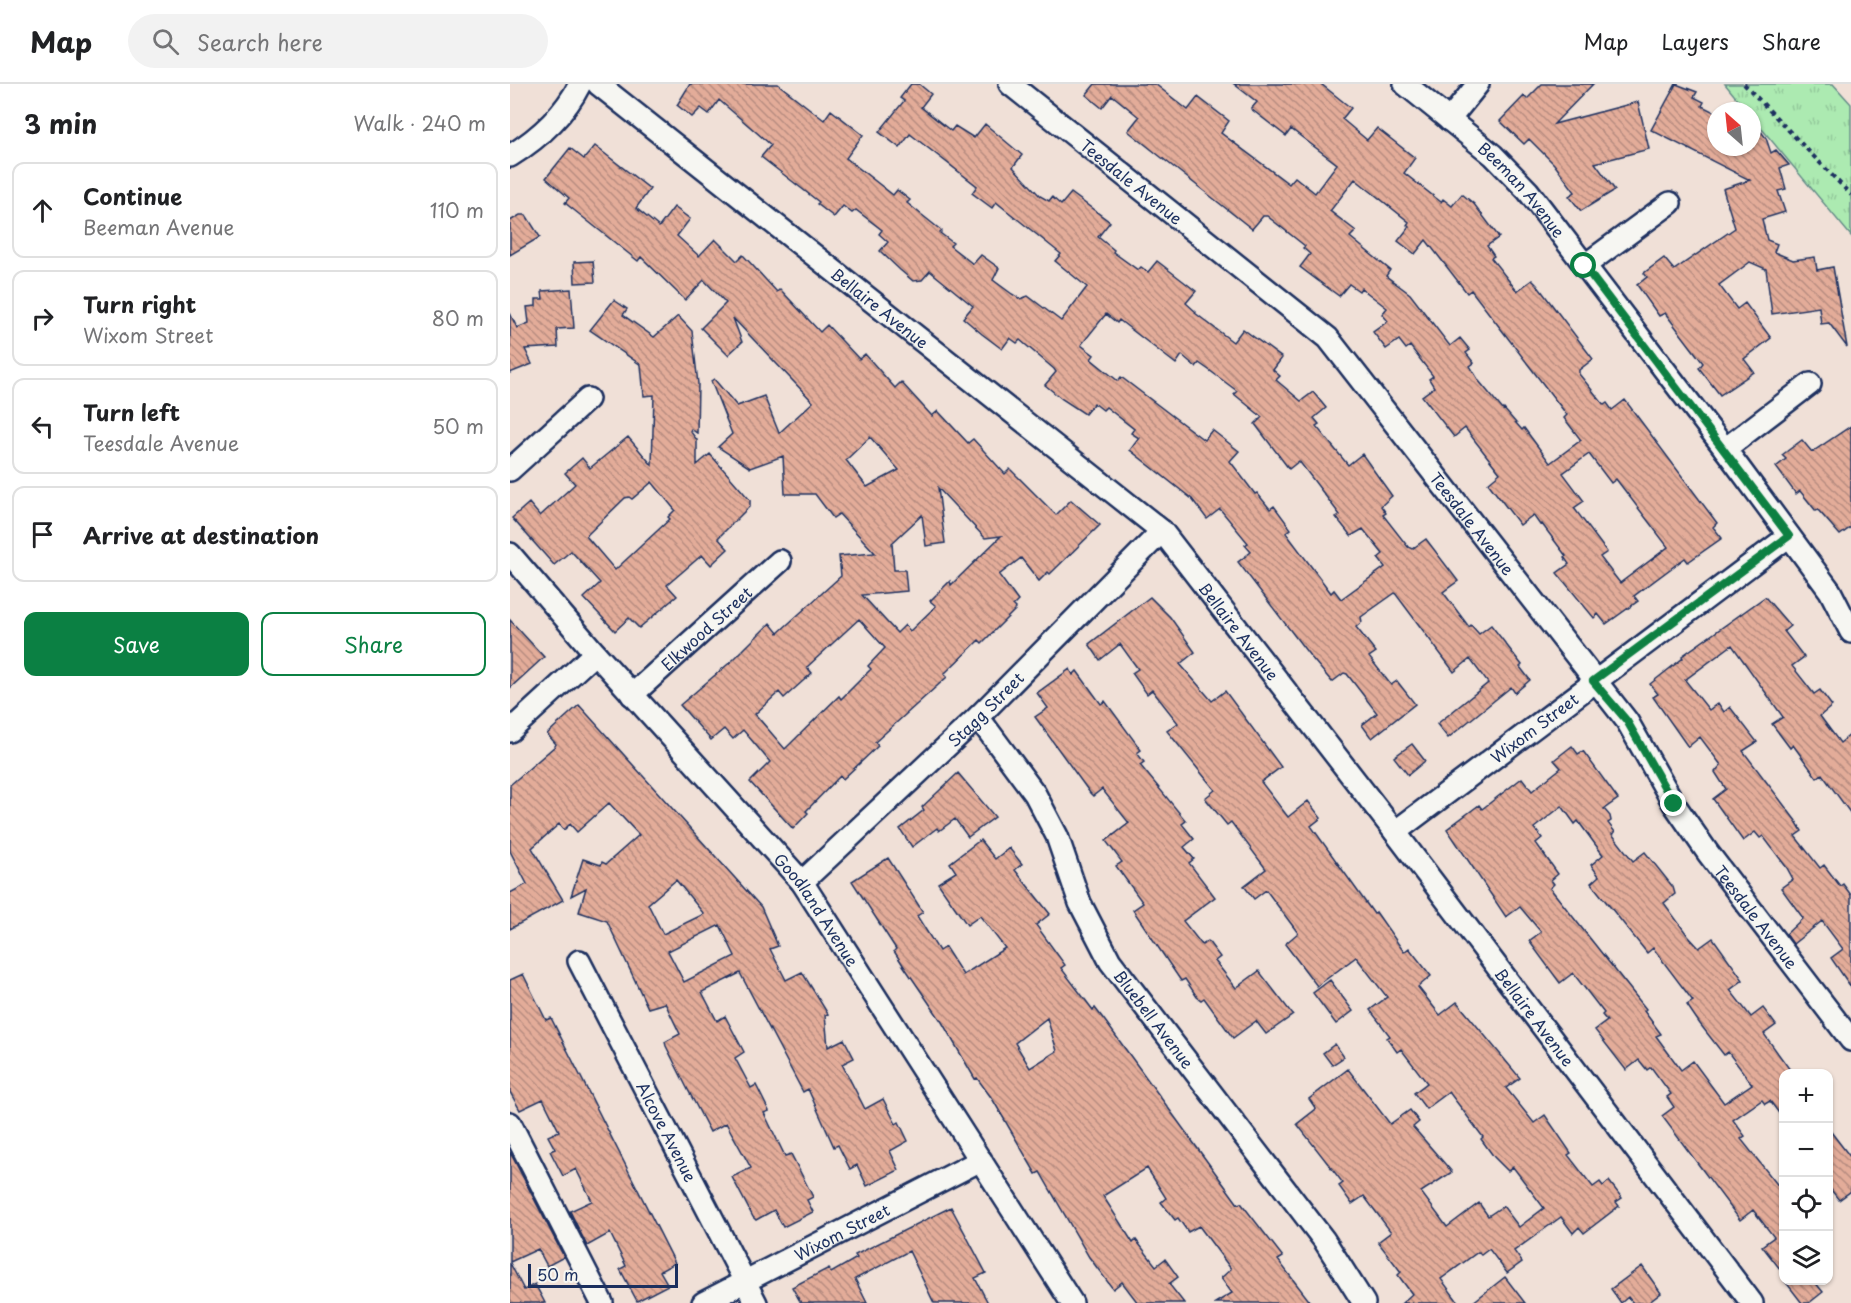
<!DOCTYPE html>
<html lang="en">
<head>
<meta charset="utf-8">
<style>
	body { margin:0; font-family:"Playpen Sans",sans-serif; background:#f2f2f2; color:#202124 }
	.controls { position:absolute; right:18px; bottom:18px; display:grid; overflow:hidden; border-radius:12px; box-shadow:0 2px 4px #0004 }
	.controls button { width:54px; height:54px; display:grid; place-items:center; padding:0; border:0; border-bottom:2px solid #e0e0e0; background:#fff; color:#202124; font:30px sans-serif }
	.compass { position:absolute; left:1197px; top:18px; width:54px; height:54px; border-radius:50%; background:#fff; box-shadow:0 2px 4px #0004; rotate:333deg }
	.scale { position:absolute; left:18px; bottom:15px; width:150px; box-sizing:border-box; padding-left:6px; border:3px solid #1b2f5e; border-top:0; font-size:16px; line-height:21px; white-space:nowrap; color:#1b2f5e; -webkit-text-stroke:4px #f6f6f2; paint-order:stroke }
	.stop { position:absolute; width:18px; height:18px; margin:-14px; border:4px solid #0b8043; border-radius:50%; background:#fff }
	.stop.end { background:#0b8043; border-color:#fff; box-shadow:0 2px 6px #0008 }
	.list { margin:0; padding:0; list-style:none }
	h2 { display:flex; justify-content:space-between; align-items:center; height:78px; margin:0; padding:0 24px; font-size:26px }
	h2 small { font-size:20px; font-weight:400; color:#757577 }
	.list li { display:grid; grid-template-columns:39px 1fr auto; gap:18px; align-items:center; box-sizing:border-box; height:96px; margin:0 12px 12px; padding:0 12px; border:2px solid #e0e0e0; border-radius:12px }
	.list b { display:block; font-size:22px; white-space:nowrap }
	.list p { margin:0; font-size:20px; white-space:nowrap; color:#757577 }
	.list em { font-size:20px; font-style:normal; color:#757577 }
	.actions { display:flex; gap:12px; padding:18px 24px }
	.actions a { flex:1; padding:14px 0; border:2px solid #0b8043; border-radius:12px; text-align:center; font-size:21px; color:#0b8043 }
	.actions .main { background:#0b8043; color:#fff }
	.icon { flex:none; width:33px; height:33px; fill:none; stroke:currentColor; stroke-width:2; stroke-linecap:round; stroke-linejoin:round }
	.map { position:relative; flex:none; width:1341px; height:1219px; overflow:hidden }
	header { display:flex; align-items:center; gap:36px; box-sizing:border-box; height:84px; padding:0 30px; background:#fff; border-bottom:2px solid #e0e0e0 }
	header strong { font-size:28px }
	nav { display:flex; gap:33px; margin-inline-start:auto; font-size:21px }
	.search { width:420px; height:54px; background:#f2f2f2; display:flex; align-items:center; gap:15px; box-sizing:border-box; padding:0 21px; border-radius:33px; color:#757577; font-size:22px }
	main { display:flex }
	aside { flex:1; background:#fff }
	.map>svg:first-child { display:block }
</style>
</head>
<body>
<header>
<strong>Map</strong>
<div class="search"><svg class="icon" aria-label="search" viewBox="0 0 24 24"><circle cx="10" cy="10" r="6"/><path d="M15 15l6 6"/></svg>Search here</div>
<nav><a>Map</a><a>Layers</a><a>Share</a></nav>
</header>
<main>
<aside>
<h2>3 min<small>Walk · 240 m</small></h2>
<ul class="list">
<li><svg class="icon" aria-label="ahead" viewBox="0 0 24 24"><path d="M12 20V5M6 11l6-6 6 6"/></svg><div><b>Continue</b><p>Beeman Avenue</p></div><em>110 m</em></li>
<li><svg class="icon" aria-label="right" viewBox="0 0 24 24"><path d="M7 20v-9h11M14 6l5 5-5 5"/></svg><div><b>Turn right</b><p>Wixom Street</p></div><em>80 m</em></li>
<li><svg class="icon" aria-label="left" viewBox="0 0 24 24"><path d="M17 20v-9H6M10 6l-5 5 5 5"/></svg><div><b>Turn left</b><p>Teesdale Avenue</p></div><em>50 m</em></li>
<li><svg class="icon" aria-label="arrive" viewBox="0 0 24 24"><path d="M6 21V4h12l-3 4 3 4H6"/></svg><div><b>Arrive at destination</b></div></li>
</ul>
<div class="actions"><a class="main">Save</a><a>Share</a></div>
</aside>
<div class="map">
<svg width="1341" height="1219" viewBox="0 0 1341 1219">
	<defs>
		<pattern id="park-tufts" width="24" height="20" patternUnits="userSpaceOnUse" patternTransform="scale(1.5)"><rect width="24" height="20" fill="#aceab1"/><path d="M3 7l-1-3M5 7V3M7 7l1-3M15 17l-1-3M17 17v-4M19 17l1-3" fill="none" stroke="#93c99b"/></pattern>
		<pattern id="building-back-hatch" width="6" height="6" patternUnits="userSpaceOnUse" patternTransform="scale(1.5)"><rect width="6" height="6" fill="#e3ac99"/><path d="M-1 5l2 2M0 0l6 6M5-1l2 2" fill="none" stroke="#b78c80"/></pattern>
	</defs>
	<rect width="100%" height="100%" fill="#f0e0d7"/>
	<filter id="ink" filterUnits="userSpaceOnUse"><feTurbulence type="fractalNoise" baseFrequency=".0167" numOctaves="2"/><feDisplacementMap in="SourceGraphic" scale="12" xChannelSelector="R" yChannelSelector="G"/><feConvolveMatrix kernelMatrix="1 2 1 2 8 2 1 2 1" color-interpolation-filters="sRGB"/></filter>
	<g filter="url(#ink)">
		<!-- park -->
		<path fill="url(#park-tufts)" stroke="#648c88" stroke-width="1.5" d="M1215 0H1323L1341 20V152L1242 33V27H1237Z"/>
		<!-- building -->
		<path fill="url(#building-back-hatch)" stroke="#1b2f5e" stroke-width="1.5" fill-rule="evenodd" d="M180 0H268L314 36 321 26 353 51 336 74 383 111 387 106 400 116 397 119 432 147 430 149 443 159 440 162 463 180 471 171 489 184 483 196 502 210 510 215 518 212 551 237 577 203 545 177 551 170 486 118 482 124 462 109 467 102 400 50 390 64 369 48 394 17 390 14 401 0H409L421 10 411 23 441 47 445 42 464 54 475 40 512 71 503 83 530 112 539 117 542 113 551 121 561 109 600 138 588 153 604 166 603 168 628 186 631 183 638 188 647 177 686 207 676 219 686 228 685 229 723 258 733 245 772 274 763 286 770 292 766 296 791 317 803 308 816 324 804 334 809 340 806 342 838 381 852 370 882 412 871 422 876 429 873 431 898 463 902 465 916 455 948 497 933 508 959 543 961 541 969 550 981 541 1012 581 1010 583 1020 596 1005 609 1001 603 938 654 927 640 978 599 960 575 944 588 885 509 851 533 852 538 846 543 866 568 859 573 881 601 887 597 905 620 862 654 860 652 852 641 867 629 837 590 834 589 822 598 800 572 728 478 741 468 735 461 738 459 710 425 697 435 682 415 620 366 629 354 621 349 624 345 596 323 593 326 584 319 575 330 552 315 535 301 546 288 544 285 510 256 507 259 500 254 492 265 472 250 453 234 463 222 420 187 412 196 403 197 390 186 370 167 378 158 369 150 372 146 346 126 342 129 333 122 324 133 307 120 309 118 251 73 261 61 209 16 199 30 191 24 182 33 167 21ZM596 230 607 239 609 236 666 280 672 271 686 283 689 279 699 286 727 307 724 310 752 333 745 340 779 385 789 377 830 431 826 433 841 452 853 445 873 470 868 474 875 483 831 515 824 506 821 509 776 449 781 445 764 422 760 425 747 409 745 410 720 377 729 367 702 346 694 356 611 293 608 297 581 275 584 271 571 261Z
			M585 0H645L678 26 688 13 719 37 711 49 779 100 785 93 805 109 827 80 781 45 776 52 741 25 747 18 724 0H811L841 24 832 35 857 56 867 44 905 74 894 89 931 118 933 115 942 122 952 110 964 120 989 153 977 162 984 172 981 174 1007 207 1022 196 1027 201 1083 275 1069 286V290L1094 321 1097 319 1102 326 1115 316 1207 439 1203 443 1212 454 1178 478 1175 474 1124 512 1128 517 1096 540 1088 530 1084 534 1047 489 1059 480 1054 473 1056 472 1032 440 1030 441 1023 431 1010 441 978 399 990 389 955 344 944 353 912 312 924 303 919 295 923 292 900 262 896 265 889 256 876 265 863 248 878 237 872 230 877 224 851 204 849 207 839 200 829 212 807 196 790 183 800 170 793 164 795 162 757 132H753L742 145 618 47 629 33 602 11 592 24 576 11ZM845 95 899 138 897 141 899 143 888 157 905 170 916 156 957 209 961 206 1040 309 1057 331 1054 334 1071 356 1040 379 1014 344 1012 346 994 325 993 326 969 297 960 282 964 279 956 269 960 266 950 254 940 262 900 210 876 192 880 186 840 153 846 147 820 127ZM1079 370 1101 399 1106 395 1158 463 1110 499 1090 473 1097 468 1064 424 1074 417 1053 389Z
			M1032 0H1083L1044 40 1128 18 1139 65 1085 79 1105 106 1071 127 1059 112 1065 108 1044 80 1019 55 1014 60 990 37 1014 12 1017 15Z
			M1166 0 1187 8 1184 13 1194 18 1192 22 1206 29V63H1242V36L1256 54 1261 69 1266 66 1279 81 1270 84 1276 105 1268 107 1275 128 1252 135 1257 156 1267 160 1264 168 1283 176 1305 173 1307 186 1323 183 1337 263 1319 239 1311 240 1309 223 1262 230 1256 185 1240 178 1209 201 1227 225 1235 219 1261 254 1234 275 1244 288 1210 311 1189 284 1193 279 1155 229 1149 232 1127 201 1137 193 1134 189 1154 174 1164 186 1225 144 1213 105 1240 96 1141 46Z
			M85 62 140 105 126 124 149 143 164 123 180 135 167 152 189 172 205 155 227 177 233 171 267 208 270 205 310 248 317 241 349 275 355 270 385 304 391 298 422 332 428 327 458 359 463 355 495 390 500 385 546 431 561 416 590 441 540 490 538 488 529 497 511 474 489 491 508 517 503 522 506 525 472 559 469 556 434 590 437 593 365 658 368 662 333 695 330 692 296 727 298 729 283 745 240 698 260 678 233 646 223 655 214 645 201 656 170 621 224 575 260 539 268 549 331 492 329 472 365 469 329 430 323 434 305 410H275L273 372 240 384 208 363 222 350 201 297 204 295 227 322 254 312 269 349 303 318 223 234 232 258 218 271 191 244 216 219 194 196 175 216 131 173 128 177 55 119 59 114 36 94 60 64 74 75ZM360 353 389 386 357 403 336 376ZM428 404 475 454 491 452 441 501 440 497 420 517 426 522 400 547 395 541 387 549 352 511 397 507 395 486H384L382 459 412 431 416 462 435 459ZM349 535 375 564 358 582 361 585 331 615 329 612 275 665 245 630 269 608 274 614 302 589 297 583Z
			M10 131H16L30 153 0 171V137Z
			M83 177 85 198 65 199 64 178Z
			M61 205 64 244 47 245 48 263 15 265 22 280 0 289V229L7 244 19 239 17 223 26 222V215H33L32 207Z
			M104 216 117 225 113 231 144 253 168 232 182 247 188 300 187 349 181 345 180 347 187 356V381L200 370 240 416V422L208 454 218 465 201 481 192 471 157 501 167 512 129 544 119 534 105 547 74 514 90 499 61 467 44 481 2 434 19 419 30 432 65 400 55 389 72 374 80 384 118 353 142 381 144 311 134 312 131 281 80 246ZM142 398 165 426 158 433 160 435 105 486 76 452 115 414 119 413 122 415Z
			M1341 342V443L1330 451 1308 426 1306 427 1290 407 1286 410 1266 383 1276 375 1272 371 1292 356 1302 368Z
			M640 513 660 533 685 568 670 580 702 617 715 607 771 683 751 698 778 733 798 717 811 734 801 742 864 830 866 828 894 868 899 864 921 892 908 903 930 931 947 918 1010 994 996 1004 1024 1039 1035 1031 1061 1069 1058 1071 1083 1103 1090 1098 1093 1102 1099 1097 1112 1114 1106 1118 1109 1122 1074 1149 1069 1143 1063 1149 1051 1133 1004 1167 1012 1178 997 1189 979 1165 971 1171 968 1168 931 1195 949 1219H892L902 1210 888 1191 891 1188 868 1158 881 1148 854 1112 842 1120 829 1102 833 1099 787 1040 806 1025 799 1015 838 985 880 1040 900 1026 909 1038 903 1043 942 1088 911 1108 937 1143 969 1119 978 1132 993 1122 1009 1143 1034 1124 1003 1083 998 1087 984 1073 971 1055 973 1053 939 1008 916 1025 904 1009 917 999 891 965 887 968 877 954 880 952 860 926 877 913 846 873 807 902 775 860 788 849 756 806 744 815 734 802 756 785 721 738 717 741 695 714 705 706 657 647 668 639 642 606 637 610 622 589 628 585 610 560 590 576 579 560Z
			M1255 513 1280 542 1274 547 1294 573 1282 582 1304 610 1310 606 1322 622 1310 632 1330 659 1341 650V730L1312 690 1307 694 1283 661 1280 664 1262 640 1273 633 1222 561 1175 596 1199 626 1208 619 1214 628 1220 623 1247 658 1233 667 1286 737 1292 747 1285 752 1310 784 1314 781 1330 802 1333 800 1341 811V903L1321 874 1333 865 1312 837 1283 860 1276 850 1293 834 1271 804 1283 795 1277 784 1253 752 1250 754 1245 748 1233 757 1203 715 1216 705 1205 688 1211 681 1190 653 1178 663 1143 613 1148 610 1140 600 1173 574 1172 572Z
			M0 536 34 573 0 604Z
			M560 585 563 591 567 587 591 620 595 617 631 666 627 669 634 678 630 681 676 737 672 740 684 755 674 763 684 775 679 779 705 813 673 837 692 861 698 857 710 873 705 877 726 904 749 887 783 931 756 950 746 937 723 954 694 914 691 916 687 913 675 895 671 897 623 826 633 819 606 782 612 778 596 757 619 739 592 705 583 712 580 709 525 633 538 624 527 609Z
			M69 621 251 823 268 862 260 865 276 896 292 888 318 930 315 931 318 963 334 955 344 974 332 980 355 1025 373 1015 386 1040 389 1038 398 1057 380 1067 389 1086 357 1102 347 1081 340 1085 328 1061 324 1063 298 1005 293 1008 230 889 192 908 207 937 215 932 234 968 225 974 241 1004 246 1001 259 1027 254 1029 275 1072 281 1070 303 1113 297 1116 303 1128 273 1143 264 1126 246 1136 243 1133 222 1093 241 1084 216 1039 200 1048 176 1002 156 962 155 958 170 950 155 919 138 924 97 837 69 828 76 804 61 812 73 775 91 781 92 778 96 780 129 751 99 719 67 748 60 740 54 746 49 740 22 764 53 816 0 845V809L17 800 0 767V701L45 662 46 660 37 650ZM166 796 194 830 153 850 138 820ZM210 841 225 872 174 898 158 867Z
			M902 660 915 677 898 691 884 673Z
			M1062 662 1068 670 1073 667 1108 715 1094 725 1100 732 1101 737 1098 739 1105 748 1102 750 1123 777 1135 768 1163 803 1165 810 1154 819 1178 852 1189 864 1203 854 1233 896 1220 906 1241 933 1253 924 1266 941 1254 950 1283 990H1274V1036L1260 1017 1255 1020 1252 1016 1223 1036 1235 1052 1231 1055 1274 1109V1190L1252 1162 1264 1153 1243 1126 1230 1136 1152 1032 1164 1023 1157 1013 1161 1010 1141 983 1137 986 1129 976 1116 986 1085 946 1097 937 1092 931 1094 929 1063 889 1050 899 1019 857 1031 848 1010 823 996 833 937 745 969 721 972 725 1012 694 1022 707 1051 684 1044 676ZM1052 722 1065 740 1068 737 1093 771 1081 781 1089 792 1081 799 1137 869 1143 864 1183 917 1177 921 1190 940 1214 971 1218 968 1242 1000 1214 1019 1183 977 1171 986 1146 952 1151 950 1134 927 1136 925 1040 804 1044 800 1041 796 1048 790 1026 759 1032 754 1024 744Z
			M448 689 485 733 458 753 445 735 429 747 427 744 402 763 390 745 414 726 412 723Z
			M470 756 485 775 499 764 512 780 505 786 540 830 526 841 555 881 551 884 583 926 585 924 595 937 728 1120 731 1119 773 1173 768 1176 801 1219H705L722 1209 711 1194 721 1185 689 1142 678 1148 668 1134 665 1136 651 1118 656 1114 637 1084 593 1112 623 1159 626 1156 646 1182 655 1175 668 1193 659 1200 674 1219H628L612 1198 603 1205 579 1173 530 1088 526 1090 483 1016 467 994 465 995 432 938 393 881 384 867 386 865 342 797 378 774 413 828 407 832 429 867 435 863 453 891 495 864 470 832 457 841 428 799 446 788 440 779ZM537 934 547 967 520 984 505 959Z
			M13 890 36 936 41 934 165 1179 150 1187 158 1201 127 1217 110 1185 116 1182 100 1149 77 1162 60 1127 82 1117 66 1085 53 1092 40 1067 45 1065 38 1052 49 1047 33 1015 10 1026 0 1008V896Z
			M820 896 843 927 826 940 803 909Z
			M825 960 834 973 822 981 813 969Z
			M1318 1044 1341 1074V1107L1329 1116 1318 1102Z
			M0 1068 54 1173 37 1182 28 1165 0 1178Z
			M441 1123 476 1189 465 1194 478 1219H424L399 1167 345 1195 357 1219H291L282 1203 319 1184 321 1189 347 1174 345 1171Z
			M0 1179 14 1206 25 1200 35 1219H0Z
			M1132 1182 1151 1209 1138 1219H1123L1118 1213 1111 1219 1101 1205Z
			M995 1193 1015 1219H962Z
			M1275 1197H1304L1313 1208 1299 1219H1292Z"/>
		<g fill="none" stroke-linecap="round" stroke-linejoin="round">
			<defs>
				<g id="minor">
					<path id="s1" d="M88 0 652 447 885 748 1242 1219"/>
					<path id="s2" d="M500 0 818 254 1117 637 1164 720 1198 769 1341 956"/>
					<path id="s3" d="M895 0 983 71 1018 107 1215 365 1320 507 1341 548"/>
					<path d="M939 36 968 0"/>
					<path d="M0 72C29 54 55 30 70 0"/>
					<path d="M1074 182 1160 119"/>
					<path d="M1215 365 1300 300"/>
					<path d="M0 386 78 315"/>
					<path id="s4" d="M0 470 85 569 292 798 562 1219"/>
					<path id="s5" d="M122 611 270 477"/>
					<path id="s6" d="M468 633 525 710 547 752 570 819 600 877 814 1156 854 1219"/>
					<path d="M0 647 85 569"/>
					<path id="s7" d="M885 748 1279 452"/>
					<path id="s8" d="M292 798 468 633 652 447"/>
					<path id="s9" d="M69 877 246 1219"/>
					<path d="M0 1039 92 1219"/>
					<path id="s10" d="M193 1219 471 1076"/>
				</g>
			</defs>
			<!-- minor casing -->
			<use href="#minor" stroke="#1b2f5e" stroke-width="26"/>
			<!-- path -->
			<path stroke="#1b2f5e" stroke-width="4" stroke-dasharray="4.5 4.5" stroke-linecap="butt" d="M1234 0 1341 111"/>
			<!-- minor -->
			<use href="#minor" stroke="#f6f6f2" stroke-width="21"/>
		</g>
	</g>
	<g fill="none" stroke-linecap="round" stroke-linejoin="round" filter="url(#ink)">
		<!-- route -->
		<path stroke="#0b8043" stroke-width="8" d="M1074 182 1279 452 1083 597 1117 637 1164 720"/>
	</g>
	<g text-anchor="middle" dominant-baseline="central" stroke-width="4.5" stroke-linejoin="round" paint-order="stroke">
		<!-- street labels -->
		<g font-size="16" fill="#1b2f5e" stroke="#f6f6f2">
			<text stroke="none"><textPath href="#s2" startOffset="156">Teesdale Avenue</textPath></text>
			<text stroke="none"><textPath href="#s3" startOffset="158">Beeman Avenue</textPath></text>
			<text stroke="none"><textPath href="#s1" startOffset="360">Bellaire Avenue</textPath></text>
			<text stroke="none"><textPath href="#s2" startOffset="642">Teesdale Avenue</textPath></text>
			<text stroke="none"><textPath href="#s5" startOffset="100">Elkwood Street</textPath></text>
			<text stroke="none"><textPath href="#s1" startOffset="846">Bellaire Avenue</textPath></text>
			<text stroke="none"><textPath href="#s8" startOffset="252">Stagg Street</textPath></text>
			<text stroke="none"><textPath href="#s7" startOffset="174">Wixom Street</textPath></text>
			<text stroke="none"><textPath href="#s4" startOffset="470">Goodland Avenue</textPath></text>
			<text stroke="none"><textPath href="#s2" startOffset="1128">Teesdale Avenue</textPath></text>
			<text stroke="none"><textPath href="#s1" startOffset="1332">Bellaire Avenue</textPath></text>
			<text stroke="none"><textPath href="#s6" startOffset="352">Bluebell Avenue</textPath></text>
			<text stroke="none"><textPath href="#s9" startOffset="192">Alcove Avenue</textPath></text>
			<text stroke="none"><textPath href="#s10" startOffset="156">Wixom Street</textPath></text>
		</g>
	</g>
</svg>
<div class="controls">
<button>+</button>
<button>−</button>
<button><svg class="icon" aria-label="locate" viewBox="0 0 24 24"><circle cx="12" cy="12" r="6"/><path d="M12 2v4M12 18v4M2 12h4M18 12h4"/></svg></button>
<button><svg class="icon" aria-label="layers" viewBox="0 0 24 24"><path d="M12 4l9 5-9 5-9-5zM3 14l9 5 9-5"/></svg></button>
</div>
<svg class="compass" viewBox="-18 -18 36 36"><path d="M0-13l5 13h-10z" fill="#e53935"/><path d="M0 13l5-13h-10z" fill="#757577"/></svg>
<div class="scale">50 m</div>
<div class="stop" style="left:1074px;top:182px"></div>
<div class="stop end" style="left:1164px;top:720px"></div>
</div>
</main>
</body>
</html>
